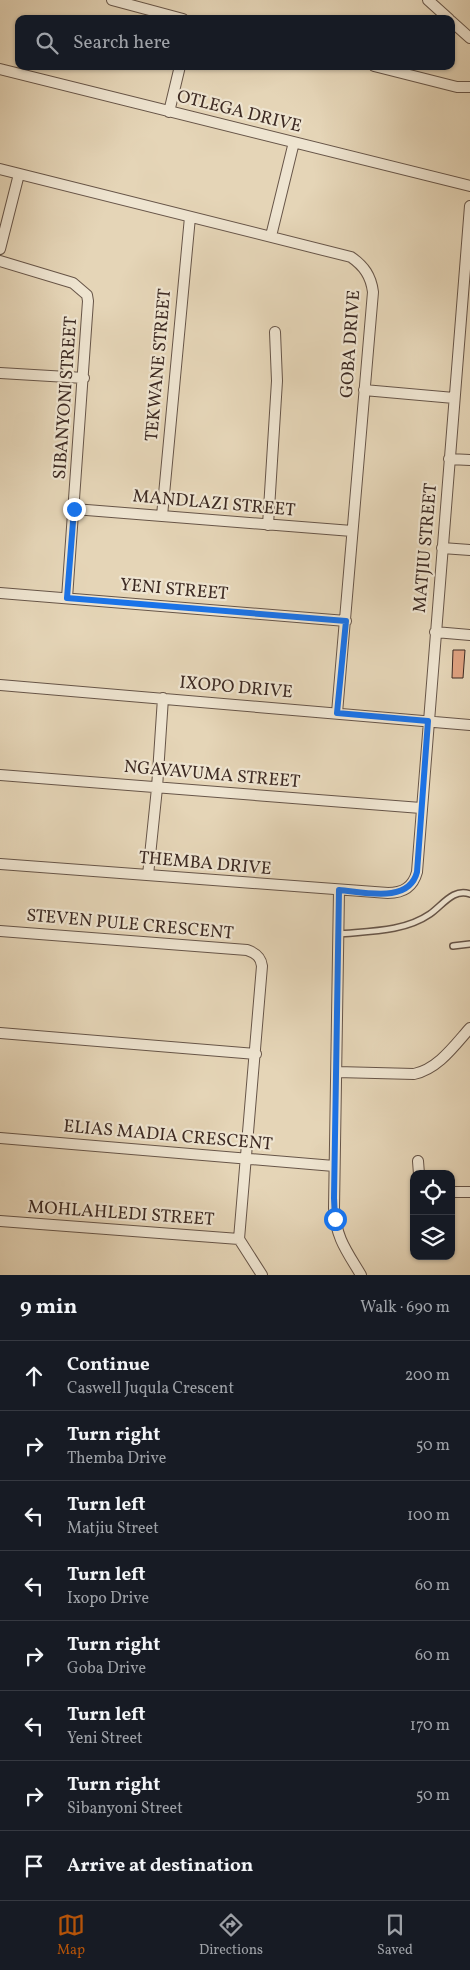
<!DOCTYPE html>
<html lang="en">
<head>
<meta charset="utf-8">
<style>
	body { margin:0; font-family:Vollkorn,serif; background:#242831; color:#f1f3f6 }
	.controls { position:absolute; right:15px; bottom:15px; display:grid; overflow:hidden; border-radius:10px; box-shadow:0 1px 4px #0004 }
	.controls button { width:45px; height:45px; display:grid; place-items:center; padding:0; border:0; border-bottom:1px solid #363941; background:#171b24; color:#f1f3f6; font:25px sans-serif }
	.stop { position:absolute; width:15px; height:15px; margin:-11px; border:4px solid #1a73e8; border-radius:50%; background:#fff }
	.stop.end { background:#1a73e8; border-color:#fff; box-shadow:0 1px 5px #0008 }
	.list { margin:0; padding:0; list-style:none }
	h2 { display:flex; justify-content:space-between; align-items:center; height:65px; margin:0; padding:0 20px; font-size:21px }
	h2 small { font-size:16px; font-weight:400; color:#9ea1a6 }
	.list li { display:grid; grid-template-columns:32px 1fr auto; gap:15px; align-items:center; box-sizing:border-box; height:70px; padding:0 20px; border-top:1px solid #363941 }
	.list b { display:block; font-size:19px; white-space:nowrap }
	.list p { margin:0; font-size:16px; white-space:nowrap; color:#9ea1a6 }
	.list em { font-size:16px; font-style:normal; color:#9ea1a6 }
	.icon { flex:none; width:28px; height:28px; fill:none; stroke:currentColor; stroke-width:2; stroke-linecap:round; stroke-linejoin:round }
	.map { position:relative; flex:none; width:470px; height:1275px; overflow:hidden }
	.search { position:absolute; background:#171b24; box-shadow:0 1px 4px #0004; left:15px; right:15px; top:15px; height:55px; display:flex; align-items:center; gap:12px; box-sizing:border-box; padding:0 18px; border-radius:10px; color:#9ea1a6; font-size:19px }
	.sheet { height:625px; background:#171b24 }
	nav { display:flex; justify-content:space-around; align-items:center; box-sizing:border-box; height:70px; border-top:1px solid #363941; background:#171b24; font-size:14px; color:#9ea1a6 }
	nav a { display:grid; justify-items:center; gap:2px }
	nav .on { color:#b45309 }
	.map>svg:first-child { display:block }
</style>
</head>
<body>
<div class="map">
<svg width="470" height="1275" viewBox="0 0 470 1275">
	<rect width="100%" height="100%" fill="#e5d5b7"/>
	<filter id="stains"><feTurbulence type="fractalNoise" baseFrequency=".004" numOctaves="4"/><feColorMatrix values="0 0 0 0 .2 0 0 0 0 .09 0 0 0 0 .02 0 0 0 .5 -.17"/></filter>
	<radialGradient id="worn" r=".72"><stop offset=".6" stop-color="#630" stop-opacity="0"/><stop offset="1" stop-color="#630" stop-opacity=".3"/></radialGradient>
	<!-- building -->
	<path fill="#e0a382" stroke="#3d2a23" d="M453 650H465L463 678H452Z"/>
	<g fill="none" stroke-linecap="round" stroke-linejoin="round">
		<defs>
			<path id="service" d="M338 934C369 931 404 932 430 914 443 905 453 888 470 894
				M453 946 470 944"/>
			<path id="minor" d="M112 0 183 19
				M428 0 449 19
				M451 21 470 38
				M374 66 457 87H470
				M0 69 470 186
				M169 112 180 66
				M0 169 351 257C364 266 371 276 373 292L337 713
				M271 236 294 142
				M0 249 19 174
				M0 261 73 283 87 295 88 301 67 598
				M0 373 84 378
				M364 390 454 398
				M449 459 470 460
				M74 509 352 531
				M162 516 190 217
				M268 525 277 381 275 332
				M442 548 470 550
				M0 593 346 621
				M435 632 470 635
				M0 685 470 725
				M0 775 421 808
				M0 864 388 893C403 893 413 887 417 872L470 206
				M148 875 157 788 163 698
				M339 891 334 1208C336 1238 346 1250 361 1275
				M0 931 247 950C256 953 261 957 262 966L239 1239 262 1275
				M0 1033 256 1054
				M337 1072 414 1074C438 1069 454 1046 470 1028
				M0 1138 334 1166
				M418 1161 419 1174
				M451 1192H470
				M0 1221 239 1239"/>
		</defs>
		<!-- service casing -->
		<use href="#service" stroke="#675548" stroke-width="8"/>
		<!-- minor casing -->
		<use href="#minor" stroke="#675548" stroke-width="12"/>
		<!-- service -->
		<use href="#service" stroke="#eee4d0" stroke-width="5"/>
		<!-- minor -->
		<use href="#minor" stroke="#eee4d0" stroke-width="10"/>
	</g>
	<g fill="none" stroke-linecap="round" stroke-linejoin="round">
		<!-- route -->
		<path stroke="#1a73e8" stroke-width="6" d="M74 509 67 598 346 621 337 713 428 721 417 872C409 904 364 892 339 890L334 1198 335 1219"/>
	</g>
	<g text-anchor="middle" dominant-baseline="central" stroke-width="4.5" stroke-linejoin="round" paint-order="stroke">
		<!-- street labels -->
		<g font-size="18" fill="#3d2a23" stroke="#eee4d0">
			<text transform="translate(239 112) rotate(14)">OTLEGA DRIVE</text>
			<text transform="translate(351 344) rotate(-86)">GOBA DRIVE</text>
			<text transform="translate(159 365) rotate(-85)">TEKWANE STREET</text>
			<text transform="translate(66 398) rotate(-86)">SIBANYONI STREET</text>
			<text transform="translate(214 504) rotate(5)">MANDLAZI STREET</text>
			<text transform="translate(426 548) rotate(-85)">MATJIU STREET</text>
			<text transform="translate(174 590) rotate(5)">YENI STREET</text>
			<text transform="translate(236 688) rotate(5)">IXOPO DRIVE</text>
			<text transform="translate(212 775) rotate(5)">NGAVAVUMA STREET</text>
			<text transform="translate(205 864) rotate(5)">THEMBA DRIVE</text>
			<text transform="translate(130 925) rotate(5)">STEVEN PULE CRESCENT</text>
			<text transform="translate(168 1136) rotate(5)">ELIAS MADIA CRESCENT</text>
			<text transform="translate(121 1214) rotate(4)">MOHLAHLEDI STREET</text>
		</g>
	</g>
	<rect width="100%" height="100%" filter="url(#stains)"/>
	<rect width="100%" height="100%" fill="url(#worn)"/>
</svg>
<div class="controls">
<button><svg class="icon" aria-label="locate" viewBox="0 0 24 24"><circle cx="12" cy="12" r="6"/><path d="M12 2v4M12 18v4M2 12h4M18 12h4"/></svg></button>
<button><svg class="icon" aria-label="layers" viewBox="0 0 24 24"><path d="M12 4l9 5-9 5-9-5zM3 14l9 5 9-5"/></svg></button>
</div>
<div class="stop" style="left:335px;top:1219px"></div>
<div class="stop end" style="left:74px;top:509px"></div>
<div class="search"><svg class="icon" aria-label="search" viewBox="0 0 24 24"><circle cx="10" cy="10" r="6"/><path d="M15 15l6 6"/></svg>Search here</div>
</div>
<section class="sheet">
<h2>9 min<small>Walk · 690 m</small></h2>
<ul class="list">
<li><svg class="icon" aria-label="ahead" viewBox="0 0 24 24"><path d="M12 20V5M6 11l6-6 6 6"/></svg><div><b>Continue</b><p>Caswell Juqula Crescent</p></div><em>200 m</em></li>
<li><svg class="icon" aria-label="right" viewBox="0 0 24 24"><path d="M7 20v-9h11M14 6l5 5-5 5"/></svg><div><b>Turn right</b><p>Themba Drive</p></div><em>50 m</em></li>
<li><svg class="icon" aria-label="left" viewBox="0 0 24 24"><path d="M17 20v-9H6M10 6l-5 5 5 5"/></svg><div><b>Turn left</b><p>Matjiu Street</p></div><em>100 m</em></li>
<li><svg class="icon" aria-label="left" viewBox="0 0 24 24"><path d="M17 20v-9H6M10 6l-5 5 5 5"/></svg><div><b>Turn left</b><p>Ixopo Drive</p></div><em>60 m</em></li>
<li><svg class="icon" aria-label="right" viewBox="0 0 24 24"><path d="M7 20v-9h11M14 6l5 5-5 5"/></svg><div><b>Turn right</b><p>Goba Drive</p></div><em>60 m</em></li>
<li><svg class="icon" aria-label="left" viewBox="0 0 24 24"><path d="M17 20v-9H6M10 6l-5 5 5 5"/></svg><div><b>Turn left</b><p>Yeni Street</p></div><em>170 m</em></li>
<li><svg class="icon" aria-label="right" viewBox="0 0 24 24"><path d="M7 20v-9h11M14 6l5 5-5 5"/></svg><div><b>Turn right</b><p>Sibanyoni Street</p></div><em>50 m</em></li>
<li><svg class="icon" aria-label="arrive" viewBox="0 0 24 24"><path d="M6 21V4h12l-3 4 3 4H6"/></svg><div><b>Arrive at destination</b></div></li>
</ul>
</section>
<nav>
<a class="on"><svg class="icon" aria-label="map" viewBox="0 0 24 24"><path d="M3 6l6-2 6 2 6-2v14l-6 2-6-2-6 2zM9 4v14M15 6v14"/></svg>Map</a>
<a><svg class="icon" aria-label="directions" viewBox="0 0 24 24"><path d="M12 3l9 9-9 9-9-9zM9 14v-3h6M13 9l2 2-2 2"/></svg>Directions</a>
<a><svg class="icon" aria-label="saved" viewBox="0 0 24 24"><path d="M7 4h10v16l-5-4-5 4z"/></svg>Saved</a>
</nav>
</body>
</html>
